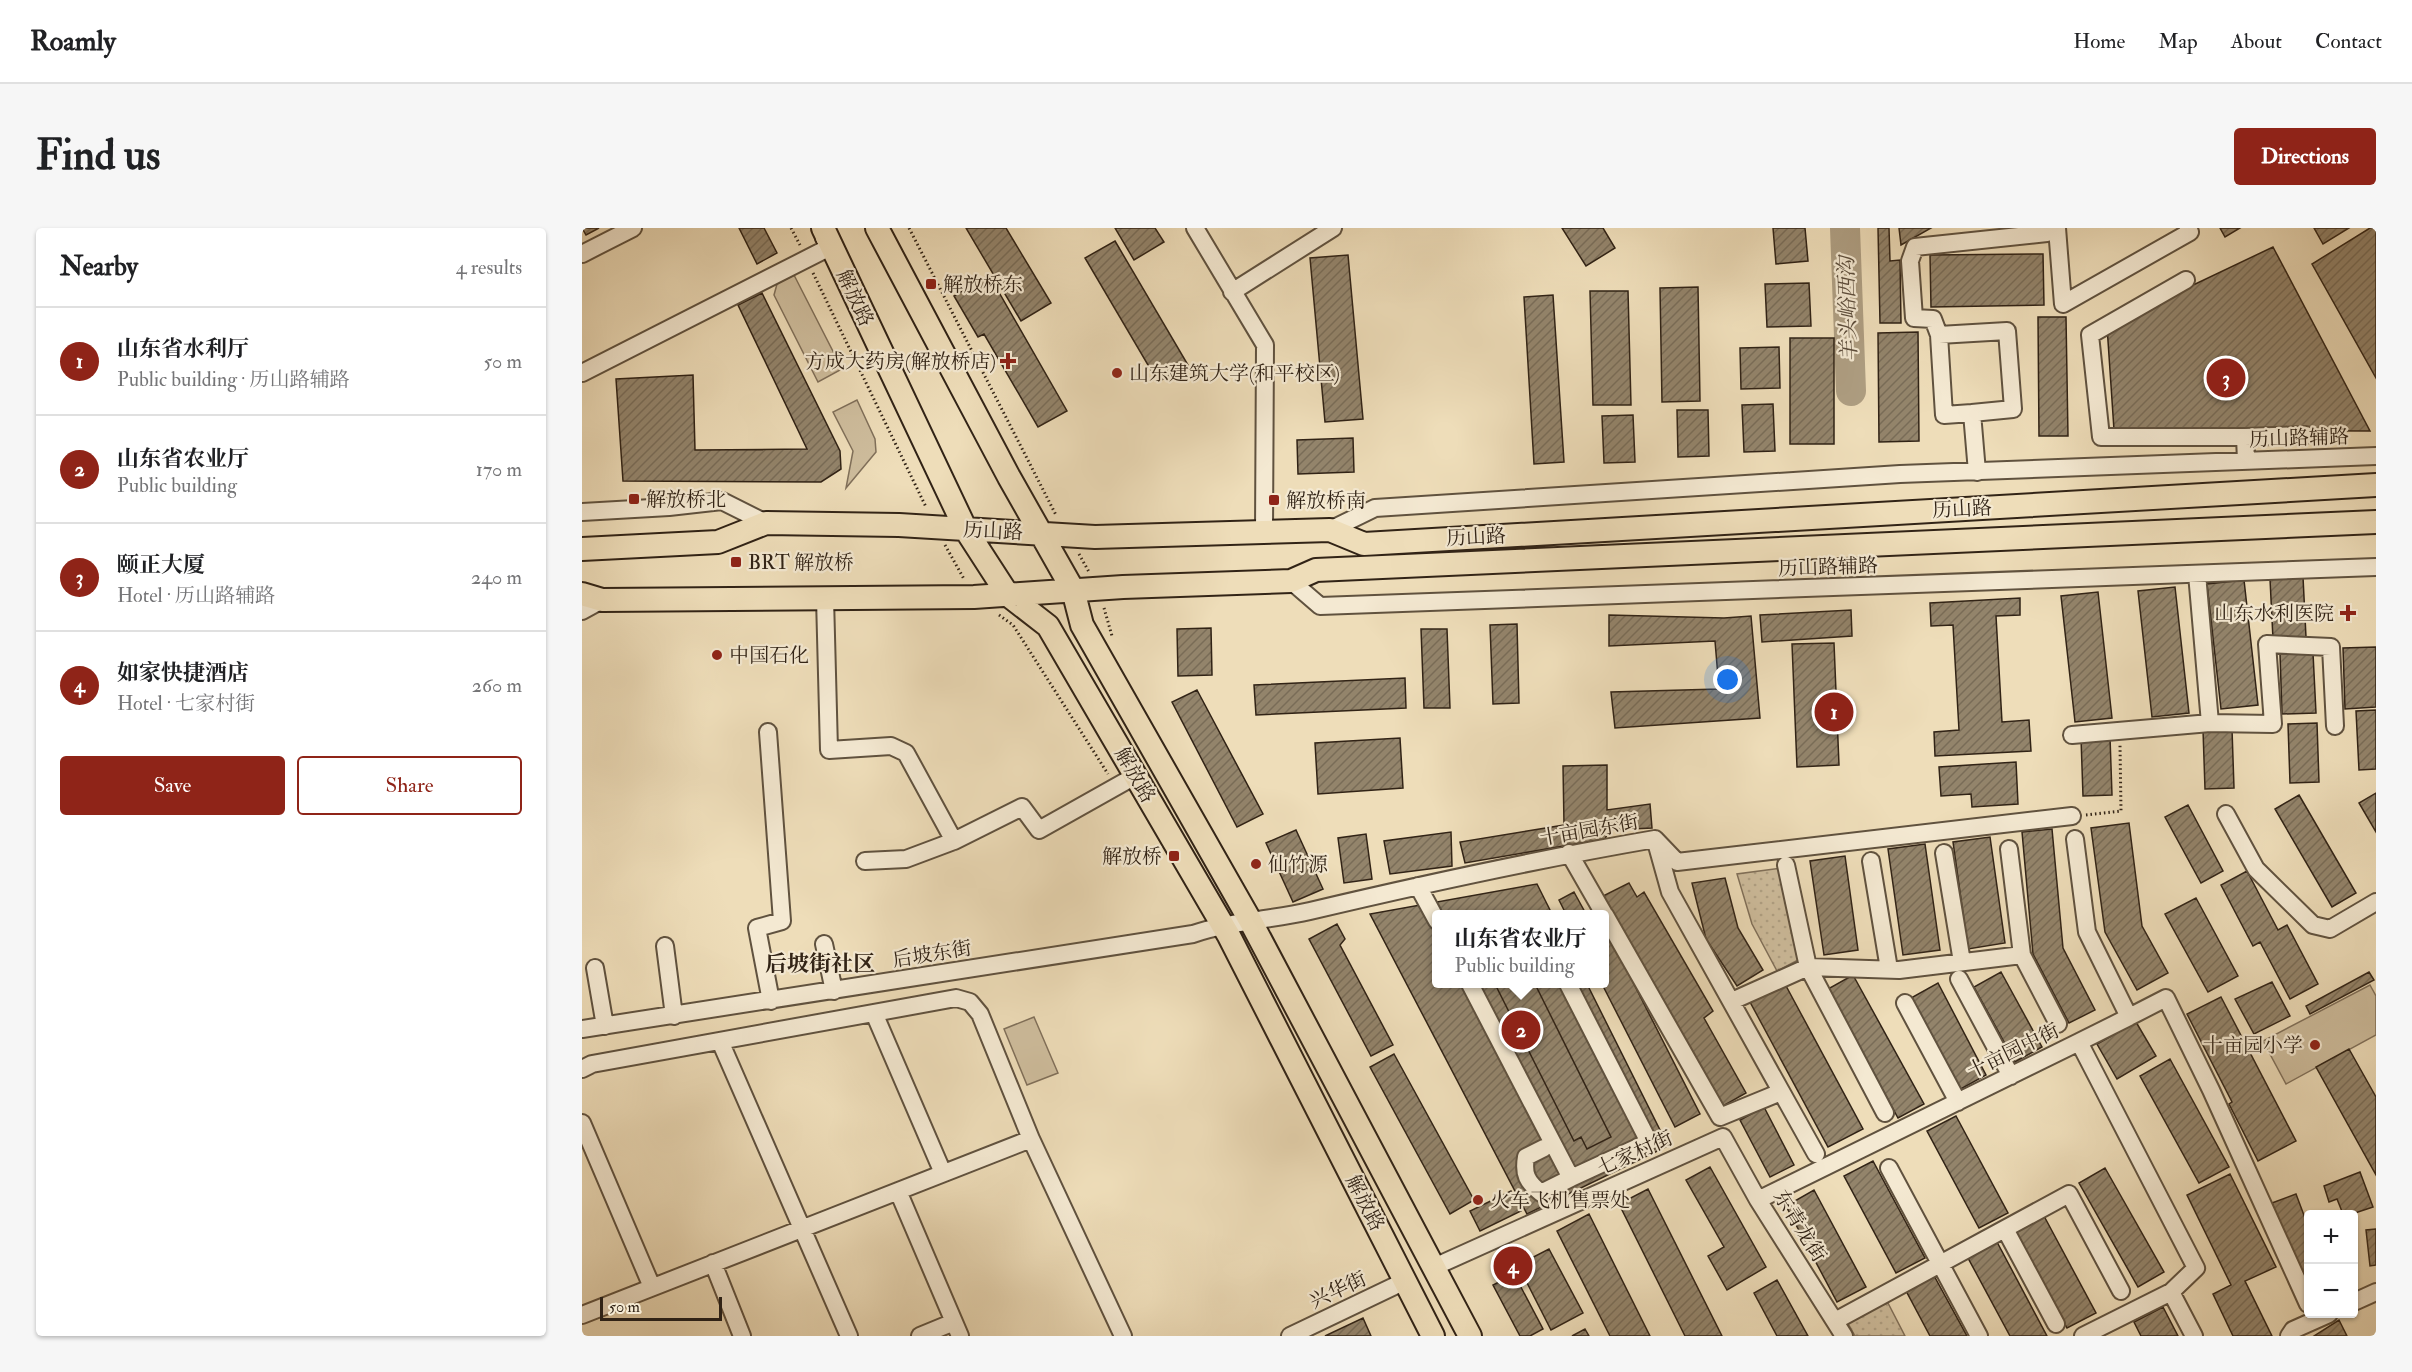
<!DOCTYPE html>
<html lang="en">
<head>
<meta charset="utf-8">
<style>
	body { margin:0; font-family:"IM FELL Double Pica","Noto Serif SC",serif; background:#f6f6f6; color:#202124 }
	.controls { position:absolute; right:18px; bottom:18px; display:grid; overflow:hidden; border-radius:6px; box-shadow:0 2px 4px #0004 }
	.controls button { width:54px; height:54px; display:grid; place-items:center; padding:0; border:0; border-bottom:2px solid #e0e0e0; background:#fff; color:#202124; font:30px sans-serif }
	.scale { position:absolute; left:18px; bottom:15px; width:122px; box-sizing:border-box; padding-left:6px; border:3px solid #312316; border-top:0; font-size:16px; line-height:21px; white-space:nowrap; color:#312316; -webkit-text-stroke:4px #f4e9d2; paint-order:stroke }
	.you { position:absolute; left:1146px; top:452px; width:21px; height:21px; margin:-15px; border:4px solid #fff; border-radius:50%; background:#1a73e8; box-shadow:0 0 0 9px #1a73e833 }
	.badge { display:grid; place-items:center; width:39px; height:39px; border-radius:50%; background:#8f2418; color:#fff; font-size:20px; font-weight:700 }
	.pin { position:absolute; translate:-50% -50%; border:3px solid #fff; box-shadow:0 2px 6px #0006 }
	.popup { position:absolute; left:850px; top:682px; width:177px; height:78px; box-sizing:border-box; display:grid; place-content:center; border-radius:6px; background:#fff; filter:drop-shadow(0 2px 4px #0005); font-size:20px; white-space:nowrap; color:#757577 }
	.popup b { font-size:22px; color:#202124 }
	.popup::after { content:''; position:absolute; left:50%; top:100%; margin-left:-12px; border:12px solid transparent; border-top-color:#fff }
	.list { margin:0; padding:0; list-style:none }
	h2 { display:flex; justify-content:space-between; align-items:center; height:78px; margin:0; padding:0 24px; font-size:26px }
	h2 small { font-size:20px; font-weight:400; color:#757577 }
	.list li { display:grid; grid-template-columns:39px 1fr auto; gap:18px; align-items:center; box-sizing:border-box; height:108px; padding:0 24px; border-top:2px solid #e0e0e0 }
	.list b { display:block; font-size:22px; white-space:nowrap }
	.list p { margin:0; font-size:20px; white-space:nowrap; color:#757577 }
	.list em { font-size:20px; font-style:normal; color:#757577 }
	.actions { display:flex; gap:12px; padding:18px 24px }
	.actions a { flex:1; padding:14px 0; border:2px solid #8f2418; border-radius:6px; text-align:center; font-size:21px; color:#8f2418 }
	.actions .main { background:#8f2418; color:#fff }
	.map { position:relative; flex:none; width:1794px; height:1108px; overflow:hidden; border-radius:6px }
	header { display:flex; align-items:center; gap:36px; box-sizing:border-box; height:84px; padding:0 30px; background:#fff; border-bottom:2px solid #e0e0e0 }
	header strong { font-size:28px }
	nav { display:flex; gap:33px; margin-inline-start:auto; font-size:21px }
	.intro { display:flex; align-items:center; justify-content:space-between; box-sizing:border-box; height:144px; padding:0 36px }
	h1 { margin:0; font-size:42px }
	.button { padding:15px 27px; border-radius:6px; background:#8f2418; color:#fff; font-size:21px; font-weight:700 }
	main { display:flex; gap:36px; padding:0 36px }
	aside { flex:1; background:#fff; border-radius:6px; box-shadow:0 2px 4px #0004 }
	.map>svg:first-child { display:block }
</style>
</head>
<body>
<header>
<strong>Roamly</strong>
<nav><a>Home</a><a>Map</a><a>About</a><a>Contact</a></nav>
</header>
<div class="intro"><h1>Find us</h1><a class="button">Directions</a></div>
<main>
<aside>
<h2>Nearby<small>4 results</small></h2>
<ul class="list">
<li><span class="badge">1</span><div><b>山东省水利厅</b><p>Public building · 历山路辅路</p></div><em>50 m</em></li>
<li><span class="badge">2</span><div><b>山东省农业厅</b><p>Public building</p></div><em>170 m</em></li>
<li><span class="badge">3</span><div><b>颐正大厦</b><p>Hotel · 历山路辅路</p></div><em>240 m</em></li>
<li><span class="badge">4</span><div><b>如家快捷酒店</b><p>Hotel · 七家村街</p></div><em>260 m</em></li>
</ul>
<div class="actions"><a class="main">Save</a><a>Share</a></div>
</aside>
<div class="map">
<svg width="1794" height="1108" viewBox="0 0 1794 1108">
	<defs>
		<pattern id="grass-dots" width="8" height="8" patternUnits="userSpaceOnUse" patternTransform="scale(1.5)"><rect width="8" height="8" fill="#cebd9d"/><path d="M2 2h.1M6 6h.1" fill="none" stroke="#b1a286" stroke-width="1.8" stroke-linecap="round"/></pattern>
		<pattern id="building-hatch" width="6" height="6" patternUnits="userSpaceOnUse" patternTransform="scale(1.5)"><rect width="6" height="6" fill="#93846b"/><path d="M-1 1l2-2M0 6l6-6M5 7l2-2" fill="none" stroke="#796c57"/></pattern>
	</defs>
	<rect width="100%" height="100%" fill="#eeddb9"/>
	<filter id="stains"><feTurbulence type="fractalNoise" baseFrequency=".00333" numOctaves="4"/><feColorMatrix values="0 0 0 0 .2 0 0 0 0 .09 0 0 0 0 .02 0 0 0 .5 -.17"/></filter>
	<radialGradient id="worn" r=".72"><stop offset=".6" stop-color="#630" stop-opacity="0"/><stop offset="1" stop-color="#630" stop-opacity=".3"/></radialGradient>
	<!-- grass -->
	<path fill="url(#grass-dots)" stroke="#80705a" stroke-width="1.5" d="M1200 640 1218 731 1195 743 1170 696 1155 646Z
		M1306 1075 1323 1108H1273L1263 1090Z"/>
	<!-- garden -->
	<path fill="#cebd9d" stroke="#80705a" stroke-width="1.5" d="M212 47 260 141 236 154 192 67 195 56Z
		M275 172 293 211 294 224 264 260 271 223 251 184Z
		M1788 757 1794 768V807L1704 856 1681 813Z
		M452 789 476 845 445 857 422 801Z"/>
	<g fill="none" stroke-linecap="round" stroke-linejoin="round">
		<!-- river -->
		<path stroke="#ae9e82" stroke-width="30" d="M1263 0 1269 163"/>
	</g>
	<!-- building -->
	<path fill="url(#building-hatch)" stroke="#312316" stroke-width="1.5" d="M0 0H17L4 7Z
		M157 0H182L195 25 175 36Z
		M384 0H424L469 75 439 93Z
		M533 0H573L582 14 552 32Z
		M980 0H1021L1033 20 1004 38Z
		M1191 0H1223L1226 33 1194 36Z
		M1296 0H1307L1308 33 1318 32 1319 95H1298Z
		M1317 0H1349L1319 17Z
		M1638 0H1658L1643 9Z
		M1732 0H1767L1741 16Z
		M1788 0H1794V150L1730 36Z
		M533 13 606 137 576 154 503 30Z
		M1691 19 1788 203 1532 202 1525 98Z
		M1461 26 1462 77 1349 79 1348 27Z
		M766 27 781 191 743 194 728 30Z
		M407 47 485 183 456 199 402 106 396 109 372 68Z
		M1227 55 1229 98 1185 99 1183 56Z
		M1116 59 1118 173 1080 174 1078 60Z
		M1008 63H1046L1049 177H1011Z
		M180 65 258 223 259 241 239 254 41 253 34 151 111 147 113 222 225 221 156 77Z
		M971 67 982 234 952 236 942 69Z
		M1456 89H1484L1486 208H1457Z
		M1336 104 1337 213 1297 214 1296 105Z
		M1208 110H1252V216H1208Z
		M1197 119 1198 160 1159 161 1158 120Z
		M1191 176 1193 223 1162 224 1160 177Z
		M1095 182H1126L1127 228 1096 229Z
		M1051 187 1053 234 1022 235 1020 188Z
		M771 210 772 244 716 246 715 212Z
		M1721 349 1724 409 1691 411 1688 351Z
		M1662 352 1676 477 1639 481 1625 356Z
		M1593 359 1607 485 1570 489 1556 363Z
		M1516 364 1530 490 1493 494 1479 368Z
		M1438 370V387L1414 388 1420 494 1447 492 1449 523 1353 528 1352 504 1377 502 1371 397 1349 398 1348 375Z
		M1269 382 1270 408 1180 414 1178 387Z
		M1027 387 1142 390 1169 388 1178 490 1033 500 1029 464 1137 461 1133 413 1027 418Z
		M935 396 937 475 911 476 908 397Z
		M629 400 630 447 596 448 595 401Z
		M839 401H865L868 480H842Z
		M1252 415 1257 537 1215 539 1210 416Z
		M1794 419V479L1763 481 1761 420Z
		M1731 425 1734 485 1700 486 1698 426Z
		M823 450 824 480 674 487 672 457Z
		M615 462 681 586 655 599 590 474Z
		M1794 482V541L1777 542 1774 483Z
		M1735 495 1737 554 1708 555 1706 496Z
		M1650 501 1652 560 1623 561 1621 502Z
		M1528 509 1530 567 1501 568 1499 510Z
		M818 510 821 560 736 566 733 515Z
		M1434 534 1436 576 1390 579 1389 566 1359 568 1357 539Z
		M1025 537V582L1068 576 1070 600 1027 602 1023 611 883 635 878 614 982 597 981 538Z
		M1794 565V604L1777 575Z
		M1717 567 1774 665 1750 679 1693 581Z
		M1606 577 1641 643 1619 655 1583 589Z
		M1547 595 1560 698 1586 745 1555 762 1523 704 1509 600Z
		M1470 601 1481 720 1513 782 1487 795 1451 726 1440 604Z
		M714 602 741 661 711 674 684 615Z
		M869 604 870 638 808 646 802 613Z
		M784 606 790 651 762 655 756 610Z
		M1408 609 1423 715 1386 721 1371 614Z
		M1343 616 1358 722 1321 727 1306 621Z
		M1263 628 1276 722 1242 727 1228 633Z
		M1665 643 1696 702 1705 697 1736 756 1708 771 1678 714 1671 718 1639 657Z
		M1143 650 1156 700 1181 742 1155 758 1124 711 1110 655Z
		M1047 655 1055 669 1062 664 1131 783 1122 790 1164 865 1141 878 1019 669Z
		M955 656 970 686H855V756H1005L1086 918 945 986 788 686Z
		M992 664 1004 686H984L977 672Z
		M1614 670 1656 748 1626 764 1583 686Z
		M755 696 763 711 758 717 811 817 789 828 727 711Z
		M1025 703 1118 886 1093 899 1020 756H1023V704Z
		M1419 744 1460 819 1433 834 1392 759Z
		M1787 744 1792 752 1728 786 1724 778Z
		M1271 747 1342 876 1316 890 1246 761Z
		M1690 754 1708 788 1672 806 1653 771Z
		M1356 755 1404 847 1377 862 1329 770Z
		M913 756H953L1029 909 1005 921 999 909 992 913Z
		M1203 756 1281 901 1246 919 1168 774Z
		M1639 769 1714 913 1676 933 1647 876 1650 874 1605 786Z
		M1554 794 1574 828 1535 851 1515 816Z
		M1767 821 1794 869V947L1734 839Z
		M812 826 892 972 868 986 788 839Z
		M1588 831 1647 939 1617 955 1558 848Z
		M1182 879 1212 937 1188 949 1158 892Z
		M1374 888 1426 985 1397 1000 1345 903Z
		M1291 933 1343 1030 1314 1045 1262 948Z
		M1128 939 1184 1039 1145 1062 1126 1028 1142 1019 1104 952Z
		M1523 940 1582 1044 1556 1059 1497 955Z
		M1778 944 1791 979 1770 986H1761L1755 971 1747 974 1742 958Z
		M1648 946 1694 1039 1663 1053 1690 1108H1651L1631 1066 1649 1057 1605 967Z
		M1066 961 1140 1108H1103L1037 976Z
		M1232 962 1284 1059 1255 1074 1204 978Z
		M929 963 939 983 898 1003 888 983Z
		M1714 966 1726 998V1066L1690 975Z
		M1007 986 1068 1108H1028L975 1003Z
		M1462 988 1514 1085 1485 1100 1433 1004Z
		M1794 1001V1037L1788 1038 1784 1002Z
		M1415 1014 1465 1108H1428L1386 1030Z
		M967 1021 1001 1085 969 1102 936 1037Z
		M1350 1044 1385 1108H1348L1322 1059Z
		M932 1046 961 1101 948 1108H938L911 1057Z
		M1195 1052 1226 1108H1195L1172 1065Z
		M1581 1079 1596 1108H1559L1552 1094Z
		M781 1090 789 1108H743Z
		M1757 1092 1765 1108H1732Z
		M1003 1101 1007 1108H990Z"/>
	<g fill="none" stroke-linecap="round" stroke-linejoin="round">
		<defs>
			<path id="minor" d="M613 0 683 117 682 304
				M1475 0 1481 76 1608 4 1606 0
				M0 26 51 0
				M1604 52 1508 107 1519 209H1663L1664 233
				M650 64 751 0
				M1357 107 1425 103 1431 181 1390 185
				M0 145 248 19 242 10
				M1663 209 1724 207
				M1395 244 1390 185 1362 187 1357 107 1351 91 1332 90 1328 33 1333 19 1465 5 1473 0
				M0 284 87 279 140 273 184 295
				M748 302 793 280 1318 246 1794 228
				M709 353 738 378 1794 339
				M243 370 247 522 309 518 324 525 372 613 440 579 457 602 553 548
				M0 383 20 372
				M1628 495 1691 496 1685 416 1749 419 1753 498
				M186 504 200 693 175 700 189 773
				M1490 507 1628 495 1615 346
				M1644 586 1674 641 1731 697 1748 701 1794 674
				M1073 611 1095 634 1490 588
				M1493 611 1505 704 1547 789 1497 814
				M1074 614 1088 664 1234 926
				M1427 621 1440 727 1476 796
				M987 625 1022 686
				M1362 625 1380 734
				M283 633 324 631 372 613
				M1289 633 1307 741
				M1204 637 1226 739 1303 885
				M836 658 855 693
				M1023 687 1138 889 1199 864
				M242 716 252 763
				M83 718 92 788
				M13 740 23 798
				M1377 751 1429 848
				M888 756 989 950 1067 914 986 756
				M1150 773 1226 739 1317 742 1440 727
				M1323 775 1376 874
				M292 785 361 945
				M1547 789 1584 770 1629 862 1726 1076
				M0 801 611 706C649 693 689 692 728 683 842 656 957 631 1073 611
				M138 813 267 1108
				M0 841 10 836 374 770 388 774 398 786 449 911
				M0 895 70 1059
				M962 920 944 929C941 946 945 954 959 965L989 950
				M1307 940 1397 1108
				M316 963 378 1108
				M1176 972 1497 814 1614 1040 1589 1064 1612 1108
				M1423 1001 1474 1096
				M131 1035 160 1108
				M852 1039 1141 909 1176 972 1262 1108
				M1772 1074 1794 1064
				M0 1087 449 911 541 1108
				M1253 1093 1487 966 1539 1063
				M338 1108 372 1094
				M708 1108 823 1053
				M1501 1108 1589 1064
				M1707 1108 1711 1102 1747 1086"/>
			<path id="major" d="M241 0 384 302 426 367 466 398 647 708 851 1108
				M295 0 427 249 491 362 500 397 669 694 888 1108
				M0 321 136 314 184 295 317 297 513 309 748 302 782 316 1794 257
				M0 366 20 372 392 369 541 359 709 353 734 342 1794 294"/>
		</defs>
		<!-- minor casing -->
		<use href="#minor" stroke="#60523f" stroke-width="20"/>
		<!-- major casing -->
		<use href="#major" stroke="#312316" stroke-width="26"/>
		<!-- path -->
		<path stroke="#312316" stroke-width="3" stroke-dasharray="1.5 3" stroke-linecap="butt" d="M209 0 218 17
			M327 0 474 287
			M231 45 344 279
			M363 317 382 351
			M497 326 507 344
			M522 380 530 408
			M417 387 431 397 526 546
			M1504 587 1539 583 1538 517"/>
		<!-- minor -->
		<use href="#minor" stroke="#f4e9d2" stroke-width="16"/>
		<!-- major -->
		<use href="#major" stroke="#eeddb9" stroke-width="22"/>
	</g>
	<!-- markers -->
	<g fill="#8f2418" stroke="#f4e9d2" stroke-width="2">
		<rect x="343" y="50" width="12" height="12" rx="3"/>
		<path d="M423 124h6v6h6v6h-6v6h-6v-6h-6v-6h6z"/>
		<circle cx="535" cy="145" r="6"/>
		<rect x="46" y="265" width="12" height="12" rx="3"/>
		<rect x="686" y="266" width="12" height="12" rx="3"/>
		<rect x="148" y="328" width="12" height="12" rx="3"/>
		<path d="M1763 376h6v6h6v6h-6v6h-6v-6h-6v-6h6z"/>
		<circle cx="135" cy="427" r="6"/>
		<rect x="586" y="622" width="12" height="12" rx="3"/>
		<circle cx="674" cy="636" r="6"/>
		<circle cx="1733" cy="817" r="6"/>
		<circle cx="896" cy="972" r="6"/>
	</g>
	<g text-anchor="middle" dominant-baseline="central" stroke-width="4.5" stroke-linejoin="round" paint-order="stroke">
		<!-- poi labels -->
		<g font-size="20" fill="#312316" stroke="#f4e9d2" text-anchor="start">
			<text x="361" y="56">解放桥东</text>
			<text x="414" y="133" text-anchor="end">方成大药房(解放桥店)</text>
			<text x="547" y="145">山东建筑大学(和平校区)</text>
			<text x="64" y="271">解放桥北</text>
			<text x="704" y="272">解放桥南</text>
			<text x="166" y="334">BRT 解放桥</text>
			<text x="1752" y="385" text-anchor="end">山东水利医院</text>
			<text x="147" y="427">中国石化</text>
			<text x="580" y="628" text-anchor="end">解放桥</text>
			<text x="686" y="636">仙竹源</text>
			<text x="1721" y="817" text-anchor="end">十亩园小学</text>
			<text x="908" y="972">火车飞机售票处</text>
		</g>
		<!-- street labels -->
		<g font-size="20" fill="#312316" stroke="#f4e9d2">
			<text transform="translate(273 70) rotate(65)">解放路</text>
			<text transform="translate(1717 210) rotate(-2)">历山路辅路</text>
			<text transform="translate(1380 281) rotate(-3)">历山路</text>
			<text transform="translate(411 303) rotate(3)">历山路</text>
			<text transform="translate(894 309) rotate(-3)">历山路</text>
			<text transform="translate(1246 339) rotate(-2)">历山路辅路</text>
			<text transform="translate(553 547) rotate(60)">解放路</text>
			<text transform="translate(1007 602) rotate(-10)">十亩园东街</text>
			<text transform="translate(350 726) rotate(-9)">后坡东街</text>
			<text transform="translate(1431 823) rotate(-26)">十亩园中街</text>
			<text transform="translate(1053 925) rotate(-24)">七家村街</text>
			<text transform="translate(783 975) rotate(63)">解放路</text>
			<text transform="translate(1218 998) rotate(58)">东青龙街</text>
			<text transform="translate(756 1062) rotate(-25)">兴华街</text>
		</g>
		<!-- water labels -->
		<g font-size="21" font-style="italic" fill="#5d4e3c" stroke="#f4e9d2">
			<text transform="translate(1266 81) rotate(-92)">羊头峪西沟</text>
		</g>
		<!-- quarter labels -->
		<g font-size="22" font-weight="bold" fill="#312316" stroke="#f4e9d2">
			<text x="238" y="736">后坡街社区</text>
		</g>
	</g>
	<rect width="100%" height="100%" filter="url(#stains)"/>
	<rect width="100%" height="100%" fill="url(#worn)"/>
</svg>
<div class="controls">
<button>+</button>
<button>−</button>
</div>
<div class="scale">50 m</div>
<div class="you"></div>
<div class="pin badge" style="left:1252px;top:484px">1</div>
<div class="pin badge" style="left:939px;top:802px">2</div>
<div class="popup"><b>山东省农业厅</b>Public building</div>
<div class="pin badge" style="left:1644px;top:150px">3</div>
<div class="pin badge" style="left:931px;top:1038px">4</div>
</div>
</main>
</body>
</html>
